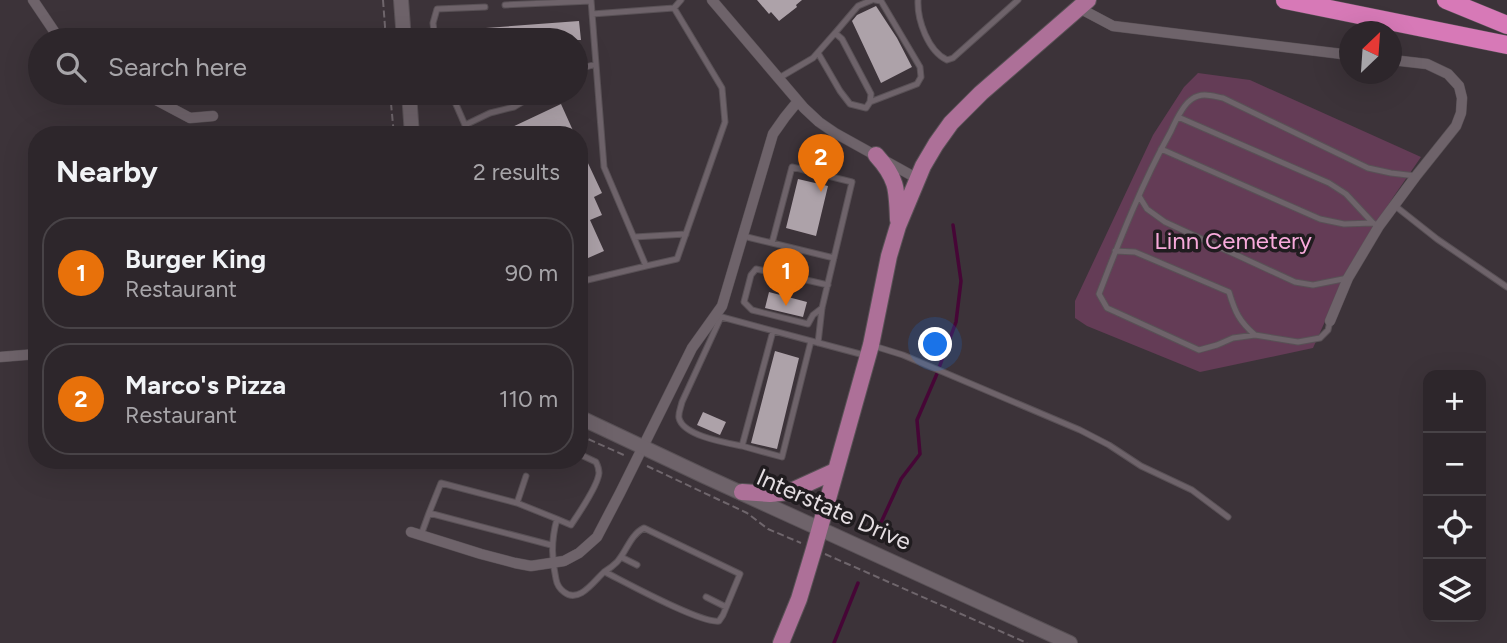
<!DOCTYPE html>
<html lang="en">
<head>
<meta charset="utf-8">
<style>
	body { margin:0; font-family:Figtree,sans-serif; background:#393237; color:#f1f3f6 }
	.controls { position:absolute; right:21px; bottom:21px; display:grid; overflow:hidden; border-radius:14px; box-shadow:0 7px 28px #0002 }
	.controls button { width:63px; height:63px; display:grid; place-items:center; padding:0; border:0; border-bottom:2px solid #484347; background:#2d262b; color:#f1f3f6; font:35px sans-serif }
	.compass { position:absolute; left:1339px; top:21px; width:63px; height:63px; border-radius:50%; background:#2d262b; box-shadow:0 7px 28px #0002; rotate:25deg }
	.you { position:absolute; left:936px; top:345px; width:24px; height:24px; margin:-18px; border:5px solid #fff; border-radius:50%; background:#1a73e8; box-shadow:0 0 0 10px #1a73e833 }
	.badge { display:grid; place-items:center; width:46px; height:46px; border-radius:50%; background:#54cdc8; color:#fff; font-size:23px; font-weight:700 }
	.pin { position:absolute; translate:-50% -58px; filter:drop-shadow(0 2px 4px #0008) }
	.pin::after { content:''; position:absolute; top:37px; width:24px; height:21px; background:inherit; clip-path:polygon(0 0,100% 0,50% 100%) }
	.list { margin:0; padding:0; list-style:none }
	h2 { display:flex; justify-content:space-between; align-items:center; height:91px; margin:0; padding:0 28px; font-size:30px }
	h2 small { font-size:23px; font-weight:400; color:#a7a5a9 }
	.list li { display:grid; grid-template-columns:46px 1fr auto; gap:21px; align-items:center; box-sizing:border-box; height:112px; margin:0 14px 14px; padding:0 14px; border:2px solid #484347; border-radius:28px }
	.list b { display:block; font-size:26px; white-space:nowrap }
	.list p { margin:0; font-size:23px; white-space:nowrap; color:#a7a5a9 }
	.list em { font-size:23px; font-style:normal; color:#a7a5a9 }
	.icon { flex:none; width:38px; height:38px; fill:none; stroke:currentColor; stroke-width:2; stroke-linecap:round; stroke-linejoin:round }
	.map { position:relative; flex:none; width:1507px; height:643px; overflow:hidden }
	.search { position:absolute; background:#2d262b; box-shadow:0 7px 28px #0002; left:28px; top:28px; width:560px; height:77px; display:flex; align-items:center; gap:18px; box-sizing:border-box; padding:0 24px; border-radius:38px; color:#a7a5a9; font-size:26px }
	.panel { position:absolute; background:#2d262b; box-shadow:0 7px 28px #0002; left:28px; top:126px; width:560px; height:343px; border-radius:28px }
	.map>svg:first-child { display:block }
</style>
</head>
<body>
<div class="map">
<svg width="1507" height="643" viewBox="0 0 1507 643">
	<rect width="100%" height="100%" fill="#3c3339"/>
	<!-- green -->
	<path fill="#643c56" d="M1198 73 1250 80 1421 157 1394 196 1351 264 1313 348 1200 372 1087 326 1075 318V301L1153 135 1184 87Z"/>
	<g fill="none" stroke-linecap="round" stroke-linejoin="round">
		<!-- stream -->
		<path stroke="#460636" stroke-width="3.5" d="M878 529 901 479 920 454 917 420 936 376 956 322 961 281 953 225
			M834 643 858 583"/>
	</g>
	<!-- building -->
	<path fill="#ada2a9" d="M757 0H802L796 5 797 7 779 21 771 12 769 14Z
		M876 6 897 38 912 67 881 83 852 21 857 15Z
		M579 21 581 40H459L458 30Z
		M561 104 575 135H495Z
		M579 144 602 193 594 197 602 215 590 220 604 251 579 262Z
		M798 179 828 186 816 236 786 228Z
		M769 292 807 302 803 317 765 308Z
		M775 351 799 358 777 449 751 443Z
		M703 412 726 422 720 435 697 425Z"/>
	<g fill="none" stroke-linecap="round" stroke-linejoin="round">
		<defs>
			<path id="lane" d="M591 0 604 167 646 266 677 259 725 122 722 88 674 8 592 14
				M918 0C917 20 928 51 947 60L953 58 1018 0
				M505 5 591 1
				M674 8 681 0
				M835 33 858 6 872 0
				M435 40 433 23 437 9 485 7
				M576 70 596 64
				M779 78 813 58 835 33 842 39 871 94 870 102 866 108 850 104 840 91 818 53
				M451 93 465 125
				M870 102 917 84 921 77 920 67 881 1 875 0
				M1178 117 1329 183 1346 194 1373 223
				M470 135 465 125 490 113 514 107 537 93
				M1161 149 1320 219 1344 224 1373 223 1379 226
				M1139 196 1147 209 1165 222 1295 282 1313 285 1348 278
				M1394 205 1437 239 1507 287
				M743 236 772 243 792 167 852 182 822 308 818 343
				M634 237 686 234
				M772 243 834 258
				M796 249 789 276 828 285
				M1115 251 1135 252 1229 292C1235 312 1239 321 1255 335
				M789 276 756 269 751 275 744 302 752 310 808 324 813 315 822 308
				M579 282 646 266
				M718 316 864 355
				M721 317 682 402C681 407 678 413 679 418 683 436 727 443 742 446
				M1330 321 1328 330 1320 338 1298 342 1255 335 1233 338 1217 345 1199 350 1107 308 1099 294C1120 239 1142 183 1171 131 1175 122 1184 104 1192 99 1202 92 1212 96 1223 98L1368 168 1391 173 1416 176
				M773 331 742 446 782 457 811 341
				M874 346 903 355 1080 430 1109 445 1141 466 1192 490 1228 517
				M579 454 596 462C598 466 599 469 599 473 598 486 579 513 571 525L557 519C551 540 551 558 556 579 557 585 560 589 564 592 579 604 594 581 604 572 609 569 613 566 617 562 627 551 630 535 644 528L740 574 723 615 719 621C701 624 625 582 605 572
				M531 463 533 460
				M517 503 526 476
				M421 535 429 513
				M551 545 429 513 441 483 517 503 557 519
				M621 557 637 565
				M706 597 726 607"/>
			<path id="street" d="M33 0 60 40
				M712 0 804 108 819 122 835 133 918 179
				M1079 8 1113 26 1350 55
				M143 93 190 118 213 116
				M1330 321 1348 278 1379 226 1416 176 1456 126 1461 113 1462 98 1459 86 1448 74 1427 64 1392 60
				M0 357 37 354
				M411 532 481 554 515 563 531 566 564 561 579 553 597 537 620 493 692 348 722 306 773 134 785 117 798 101"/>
			<path id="secondary" d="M401 0 404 40
				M409 93 412 135
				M579 417 704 476 1070 643"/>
			<path id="primary" d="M876 155C897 178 897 189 898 220
				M742 492 770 494 789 492 835 471
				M781 643 799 599 814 549 871 345 889 256 898 226 923 166 936 144 951 123 981 93 1088 0"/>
			<path id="highway" d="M1285 0 1507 45
				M1446 0 1507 25"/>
		</defs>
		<!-- lane casing -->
		<use href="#lane" stroke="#595156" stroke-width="7"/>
		<!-- street casing -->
		<use href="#street" stroke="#595156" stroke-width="11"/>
		<!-- secondary casing -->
		<use href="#secondary" stroke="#595156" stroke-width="16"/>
		<!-- primary casing -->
		<use href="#primary" stroke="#595156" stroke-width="18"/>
		<!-- highway casing -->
		<use href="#highway" stroke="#595156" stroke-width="19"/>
		<!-- path -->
		<path stroke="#6f666c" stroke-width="2" stroke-dasharray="7 3.5" stroke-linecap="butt" d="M383 0 386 40
			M390 93 394 135
			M579 435 626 456
			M647 466 747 513 768 529 801 543
			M825 554 1027 643"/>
		<!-- lane -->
		<use href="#lane" stroke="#6e636a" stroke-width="5"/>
		<!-- street -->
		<use href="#street" stroke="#6e636a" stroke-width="10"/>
		<!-- secondary -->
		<use href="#secondary" stroke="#6e636a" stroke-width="14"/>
		<!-- primary -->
		<use href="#primary" stroke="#ad7098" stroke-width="16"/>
		<!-- highway -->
		<use href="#highway" stroke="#d779b7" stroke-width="18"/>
	</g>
	<g text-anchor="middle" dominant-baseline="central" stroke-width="7" stroke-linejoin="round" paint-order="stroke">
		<!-- park labels -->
		<g font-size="24" fill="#f8aadb" stroke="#201c1f">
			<text x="1233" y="240">Linn Cemetery</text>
		</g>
		<!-- street labels -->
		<g font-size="24" fill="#e4dde1" stroke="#201c1f">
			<text transform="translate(834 509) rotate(24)">Interstate Drive</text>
		</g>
	</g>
</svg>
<div class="controls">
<button>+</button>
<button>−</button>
<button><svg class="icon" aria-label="locate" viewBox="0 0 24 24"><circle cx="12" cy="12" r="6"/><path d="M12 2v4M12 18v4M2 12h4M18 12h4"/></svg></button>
<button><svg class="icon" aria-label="layers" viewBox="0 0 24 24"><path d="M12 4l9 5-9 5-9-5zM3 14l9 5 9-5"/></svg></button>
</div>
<svg class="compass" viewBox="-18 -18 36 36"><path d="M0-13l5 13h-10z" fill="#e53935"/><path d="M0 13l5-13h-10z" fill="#a7a5a9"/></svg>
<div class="you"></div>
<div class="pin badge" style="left:786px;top:306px;background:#e8710a">1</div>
<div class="pin badge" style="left:821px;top:192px;background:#e8710a">2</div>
<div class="search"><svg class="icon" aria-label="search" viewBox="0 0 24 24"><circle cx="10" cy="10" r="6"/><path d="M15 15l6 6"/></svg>Search here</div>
<section class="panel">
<h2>Nearby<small>2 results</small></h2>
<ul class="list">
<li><span class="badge" style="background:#e8710a">1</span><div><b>Burger King</b><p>Restaurant</p></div><em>90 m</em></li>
<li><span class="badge" style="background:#e8710a">2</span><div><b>Marco's Pizza</b><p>Restaurant</p></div><em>110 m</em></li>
</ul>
</section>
</div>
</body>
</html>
